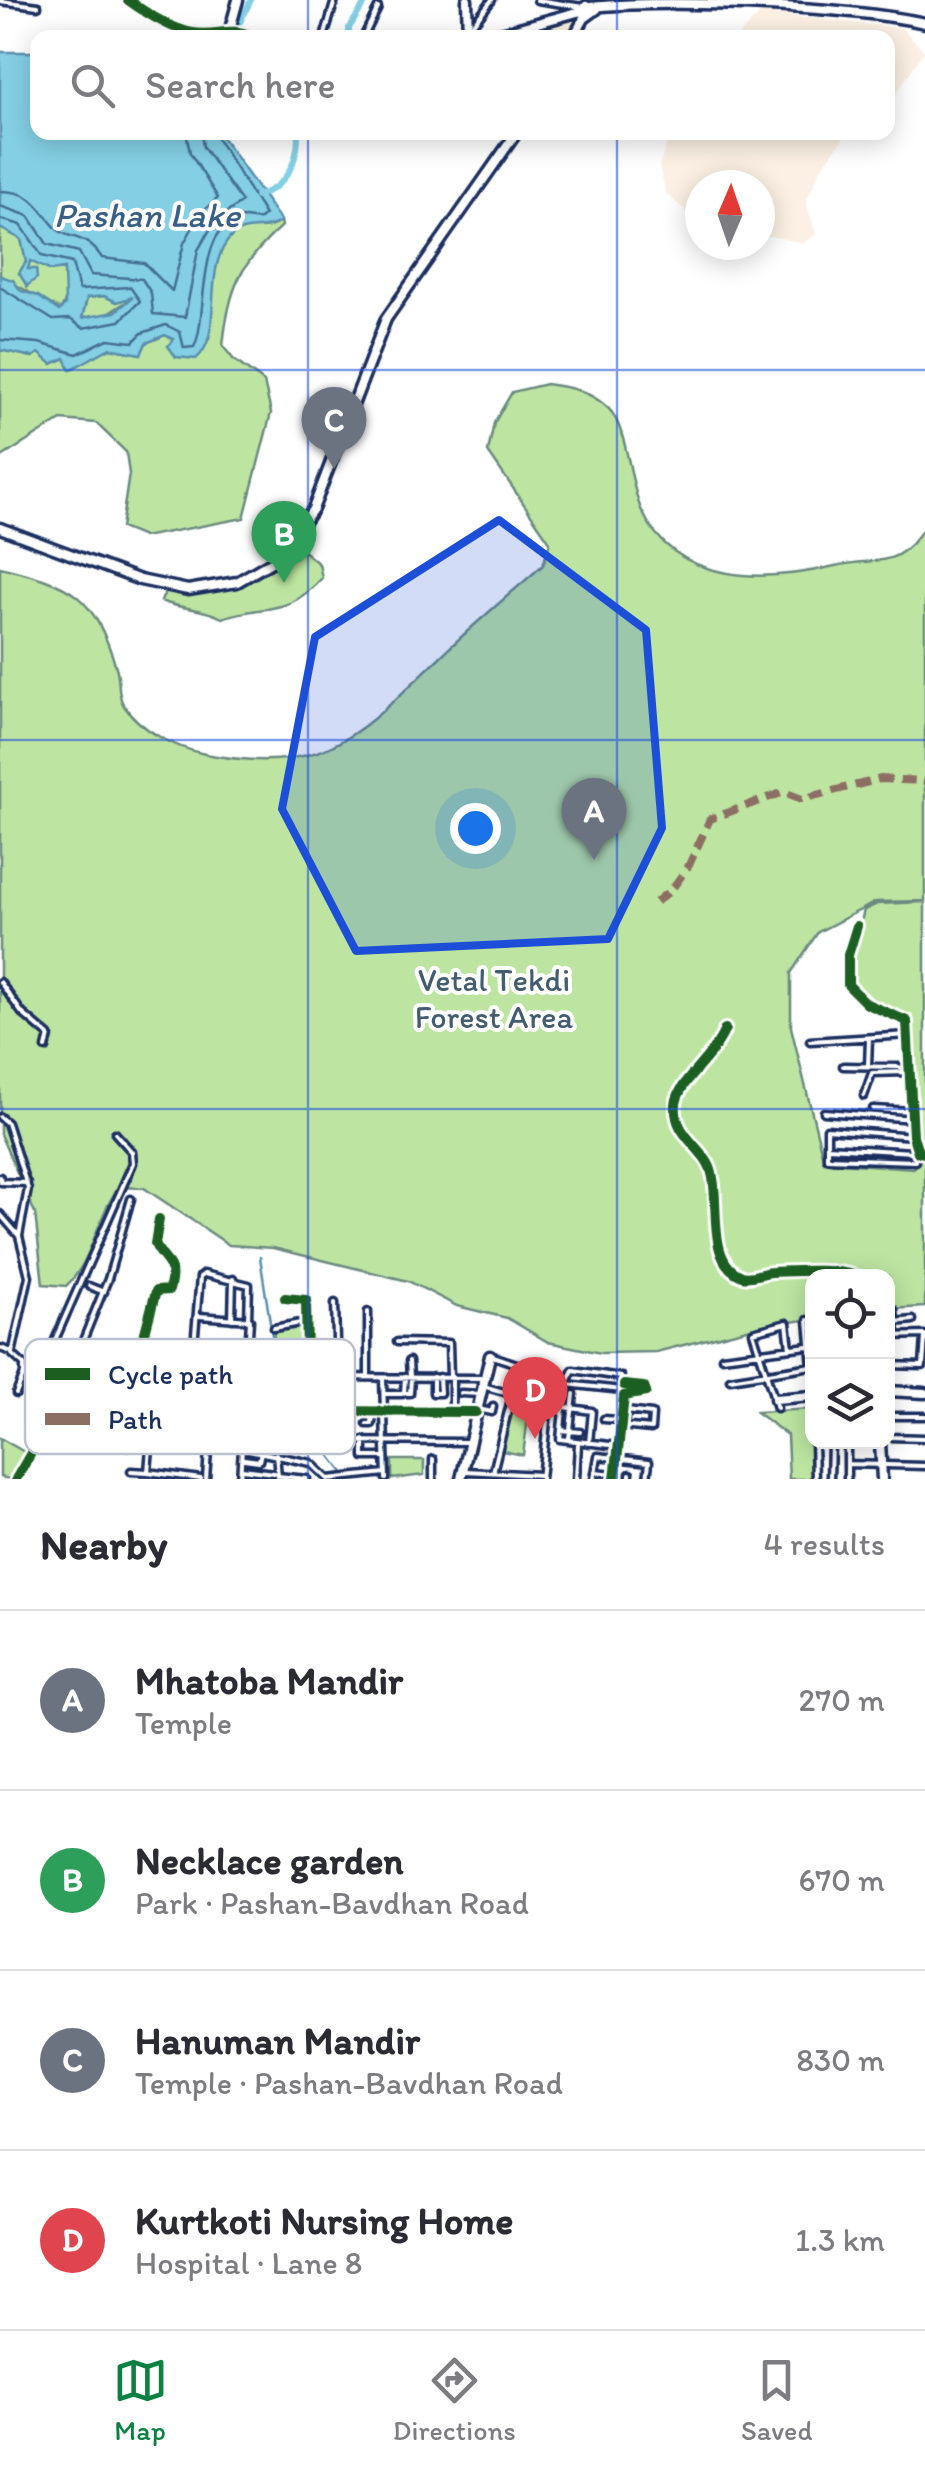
<!DOCTYPE html>
<html lang="en">
<head>
<meta charset="utf-8">
<style>
	body { margin:0; font-family:Itim,sans-serif; background:#f7f7f7; color:#2b2b33 }
	.controls { position:absolute; right:30px; bottom:30px; display:grid; overflow:hidden; border-radius:20px; box-shadow:0 5px 25px #0003 }
	.controls button { width:90px; height:90px; display:grid; place-items:center; padding:0; border:0; border-bottom:2px solid #e1e1e2; background:#fff; color:#2b2b33; font:50px sans-serif }
	.compass { position:absolute; left:685px; top:170px; width:90px; height:90px; border-radius:50%; background:#fff; box-shadow:0 5px 25px #0003; rotate:2deg }
	.you { position:absolute; left:475px; top:828px; width:35px; height:35px; margin:-25px; border:8px solid #fff; border-radius:50%; background:#1a73e8; box-shadow:0 0 0 15px #1a73e833 }
	.badge { display:grid; place-items:center; width:65px; height:65px; border-radius:50%; background:#0b8043; color:#fff; font-size:32px; font-weight:700 }
	.pin { position:absolute; translate:-50% -82px; filter:drop-shadow(0 2px 5px #0008) }
	.pin::after { content:''; position:absolute; top:52px; width:35px; height:30px; background:inherit; clip-path:polygon(0 0,100% 0,50% 100%) }
	.list { margin:0; padding:0; list-style:none }
	h2 { display:flex; justify-content:space-between; align-items:center; height:130px; margin:0; padding:0 40px; font-size:42px }
	h2 small { font-size:32px; font-weight:400; color:#7c7c81 }
	.list li { display:grid; grid-template-columns:65px 1fr auto; gap:30px; align-items:center; box-sizing:border-box; height:180px; padding:0 40px; border-top:2px solid #e1e1e2 }
	.list b { display:block; font-size:38px; white-space:nowrap }
	.list p { margin:0; font-size:32px; white-space:nowrap; color:#7c7c81 }
	.list em { font-size:32px; font-style:normal; color:#7c7c81 }
	.icon { flex:none; width:55px; height:55px; fill:none; stroke:currentColor; stroke-width:2; stroke-linecap:round; stroke-linejoin:round }
	.map { position:relative; flex:none; width:925px; height:1479px; overflow:hidden }
	.search { position:absolute; background:#fff; box-shadow:0 5px 25px #0003; left:30px; right:30px; top:30px; height:110px; display:flex; align-items:center; gap:25px; box-sizing:border-box; padding:0 35px; border-radius:20px; color:#7c7c81; font-size:38px }
	.sheet { height:850px; background:#fff }
	nav { display:flex; justify-content:space-around; align-items:center; box-sizing:border-box; height:140px; border-top:2px solid #e1e1e2; background:#fff; font-size:28px; color:#7c7c81 }
	nav a { display:grid; justify-items:center; gap:5px }
	nav .on { color:#0b8043 }
	.map>svg:first-child { display:block }
</style>
</head>
<body>
<div class="map">
<svg width="925" height="1479" viewBox="0 0 925 1479">
	<rect width="100%" height="100%" fill="#fff"/>
	<filter id="ink" filterUnits="userSpaceOnUse"><feTurbulence type="fractalNoise" baseFrequency=".01" numOctaves="2"/><feDisplacementMap in="SourceGraphic" scale="20" xChannelSelector="R" yChannelSelector="G"/><feConvolveMatrix kernelMatrix="1 2 1 2 8 2 1 2 1" color-interpolation-filters="sRGB"/></filter>
	<g filter="url(#ink)">
		<!-- built -->
		<path fill="#fbf0e3" d="M761 13 902 28 924 51 888 106V38L737 37Z
			M570 20 576 25 568 37 509 35Z
			M677 133H847L820 170 806 202 816 234 804 243 760 234V185H700V216L689 214 666 193 659 166 668 141Z"/>
		<!-- green -->
		<path fill="#bde5a1" stroke="#6c8a80" stroke-width="2.5" d="M281 221 282 226C239 265 229 288 223 346L234 360 264 382 271 413 244 518 143 537 121 528 129 474 126 452 96 423 61 420 0 458V350L32 357 39 353 52 364 65 358 73 367 110 348 141 354 146 343 165 335 174 340 209 339C210 315 211 230 244 228 259 227 268 231 281 221Z
			M0 228 21 239 26 262 19 273 27 286 29 261 66 271 67 297 61 310 0 276Z
			M104 296 117 302 135 296 103 317 82 318 87 298Z
			M546 384C570 387 590 391 608 408 627 426 630 484 641 509 676 587 767 582 835 566 881 556 896 571 925 526V901L876 902 818 932 791 973V1027L824 1162 914 1168 918 1159 925 1160V1307L888 1309V1276H812V1319L755 1327 656 1352 601 1353 548 1342 507 1318 457 1306 408 1281 273 1248 229 1245 144 1188 119 1187C95 1219 94 1260 66 1286L43 1284 35 1213 0 1134V567C73 585 93 594 116 667 120 678 117 694 123 704 139 730 176 748 205 754 327 777 359 734 441 656 474 624 509 595 543 565L550 542 488 452 494 423 512 392Z
			M301 549 319 564 322 578C286 618 267 603 222 618 201 607 182 610 161 601L166 590C235 597 245 586 301 549Z
			M925 902V1150L920 1149 909 1015 870 1003 856 992 851 962 864 910 877 904Z
			M302 1325 304 1327 303 1423 283 1400 268 1408V1387L280 1386 273 1330Z
			M513 1398 530 1403 523 1455 502 1451Z
			M812 1409 813 1479H789L787 1435 756 1412Z
			M0 1438 26 1453 11 1479 0 1477Z
			M392 1460H424V1475L392 1479Z"/>
		<!-- water -->
		<path fill="#84cfe4" stroke="#5a8fae" stroke-width="2.5" fill-rule="evenodd" d="M0 52H37L38 132 219 133 281 221C266 232 245 224 233 235 199 266 226 335 196 359L176 357 168 346 174 339 165 335 146 343 141 354 110 348 70 370 65 358 52 364 39 353 33 357 0 350V276L13 280 21 291 38 296 59 311 65 305 64 269 51 271 30 261 28 269H36L37 278 27 286 19 273 26 262 21 239 0 228ZM104 296 117 302 133 297 115 312 82 318 87 298Z"/>
		<g fill="none" stroke-linecap="round" stroke-linejoin="round">
			<!-- shore -->
			<path stroke="#456f94" stroke-width="2.5" d="M0 191C35 191 37 208 57 229 67 240 85 232 102 258L144 263 172 291 184 243 201 213 218 198 190 153 186 132
				M0 206 29 216 47 244 79 252 91 275 142 279 151 293 153 314 185 317 198 250 215 221 242 202 203 147 201 132
				M0 219 21 225 42 256 72 263 79 290 130 287 140 301 120 321 83 328 70 319 53 320 0 287
				M0 340 39 343 77 354 108 339 133 342 142 333 166 325 180 332 184 348 194 347C209 318 194 222 244 218 250 218 255 220 260 219L265 215 213 132"/>
			<!-- stream -->
			<path stroke="#5a8fae" stroke-width="2.5" d="M260 1257 281 1394 345 1475"/>
			<!-- river -->
			<path stroke="#84cfe4" stroke-width="6" d="M232 38 251 0
				M349 38V28L367 0
				M256 196C286 188 299 161 298 132"/>
			<defs>
				<path id="street" d="M537 0 583 7
					M0 1 38 6
					M468 30 492 0
					M324 38 335 0
					M363 38 378 8
					M857 926 848 955V985L867 1004 907 1021 913 1136 918 1152 925 1153
					M0 982 22 1013 49 1036 46 1048
					M725 1029C713 1059 679 1080 676 1104 673 1132 697 1144 708 1163 724 1190 702 1261 742 1276 751 1279 763 1272 772 1272 797 1271 832 1268 856 1276
					M810 1041 909 1035
					M843 1066 899 1067 910 1072
					M868 1066 869 1038
					M864 1096 872 1073 906 1072
					M873 1109 913 1111
					M824 1112 914 1119
					M0 1117 7 1123 28 1189 19 1236 29 1276 12 1354 24 1365V1374
					M913 1136 827 1129V1158L915 1161V1152
					M828 1147 913 1152
					M0 1177 1 1182 27 1183
					M0 1214 19 1236
					M89 1286 104 1292
					M285 1298 306 1300 308 1411 476 1412
					M335 1303 337 1377
					M894 1310 896 1335
					M368 1312V1377
					M199 1316 250 1320 240 1479
					M232 1319 233 1279
					M895 1322 913 1320
					M274 1328 306 1322
					M195 1334 200 1277 204 1274 249 1285 248 1320
					M888 1336 925 1335
					M397 1342 449 1343 450 1376
					M0 1348 12 1352
					M493 1356 564 1380
					M722 1357 808 1346
					M409 1361 410 1377
					M888 1365 923 1366 925 1337
					M573 1370 621 1377 622 1390 566 1384Z
					M64 1374 44 1365 133 1163 132 1152 115 1133
					M133 1374 155 1381
					M69 1375 108 1279 131 1199
					M307 1377 483 1378
					M405 1377 404 1393H410L411 1379
					M433 1377V1393H440L439 1377
					M326 1378 325 1393H331
					M383 1379 386 1479
					M730 1379 812 1366 808 1320
					M483 1386 546 1404
					M565 1391 560 1439 618 1446
					M461 1393 480 1394
					M16 1394 24 1374 89 1395
					M384 1394H402
					M811 1396 812 1407
					M564 1407 592 1411 589 1443
					M777 1408 753 1332 787 1323 790 1348
					M478 1409 492 1412 493 1406
					M452 1411V1377
					M888 1416H925
					M604 1419 619 1420
					M367 1424H372L373 1411
					M620 1426 651 1429 652 1414 626 1411 624 1426
					M561 1430 580 1432
					M888 1437 925 1438
					M569 1439 574 1394
					M364 1440V1457H383
					M321 1441 467 1442
					M222 1442 244 1446
					M814 1442 815 1479
					M129 1446 138 1397 151 1404 152 1423
					M244 1449 311 1463 328 1479
					M276 1454 278 1476 307 1479
					M244 1459 259 1461 261 1452
					M847 1464 925 1466
					M242 1469 274 1473
					M131 1471 148 1472
					M466 1471 541 1475
					M493 1472 512 1395
					M595 1472 615 1474
					M16 1479 34 1448 64 1374 109 1387 118 1373 134 1374 156 1291 169 1290C177 1261 164 1264 155 1244L159 1219
					M201 1479 148 1472 152 1423 209 1437 206 1479
					M328 1479 386 1473
					M433 1479V1459
					M541 1479 551 1382
					M576 1479 578 1444
					M594 1479 598 1456 649 1462 647 1479
					M615 1479 624 1396 646 1392 644 1387 624 1385
					M630 1479V1474
					M830 1479 831 1442
					M847 1479V1442"/>
				<path id="secondary" d="M128 0C146 13 171 29 193 33 217 37 233 25 256 38
					M467 0 468 38
					M590 7C672 0 841 5 925 23
					M592 12 586 6 581 11 586 17 597 9
					M230 29 238 0
					M483 38 581 11
					M573 38 585 17
					M0 528 140 580 188 590 237 582 278 558 313 509 386 319 517 132
					M888 1391 925 1393
					M775 1399 812 1396
					M880 1442 882 1479
					M461 1479 490 1356"/>
			</defs>
			<!-- street casing -->
			<use href="#street" stroke="#1b2f5e" stroke-width="11"/>
			<!-- secondary casing -->
			<use href="#secondary" stroke="#1b2f5e" stroke-width="15"/>
			<!-- street -->
			<use href="#street" stroke="#fff" stroke-width="4"/>
			<!-- secondary -->
			<use href="#secondary" stroke="#fff" stroke-width="8"/>
			<!-- quiet -->
			<path stroke="#8d6e63" stroke-width="8" stroke-dasharray="15 8" stroke-linecap="butt" d="M656 902 672 889 689 865 710 819 784 792 802 799 880 779 925 781"/>
			<defs>
				<path id="cycleway" d="M128 0C146 13 171 29 193 33 217 37 233 25 256 38
					M857 926 848 955V985L867 1004 907 1021 913 1136 918 1152 925 1153
					M725 1029C713 1059 679 1080 676 1104 673 1132 697 1144 708 1163 724 1190 702 1261 742 1276 751 1279 763 1272 772 1272 797 1271 832 1268 856 1276
					M285 1298 306 1300 308 1411 476 1412
					M16 1479 34 1448 64 1374 109 1387 118 1373 134 1374 156 1291 169 1290C177 1261 164 1264 155 1244L159 1219
					M615 1479 624 1396 646 1392 644 1387 624 1385"/>
			</defs>
			<!-- cycleway casing -->
			<use href="#cycleway" stroke="#fff" stroke-width="16"/>
			<!-- cycleway -->
			<use href="#cycleway" stroke="#1b5e20" stroke-width="10"/>
		</g>
	</g>
	<!-- marked area -->
	<path fill="#1d4ed8" fill-opacity="0.2" stroke="#1d4ed8" stroke-width="8" stroke-linejoin="round" d="M499 520 646 630 662 828 608 939 356 951 282 809 315 637Z"/>
	<!-- grid -->
	<path fill="none" stroke="#1d4ed8" stroke-width="2.5" stroke-opacity="0.55" d="M308 0V38M617 0V38M308 132V1479M617 132V1479M0 370H925M0 740H925M0 1109H925"/>
	<g text-anchor="middle" dominant-baseline="central" stroke-width="8" stroke-linejoin="round" paint-order="stroke">
		<!-- park labels -->
		<g font-size="32" fill="#445c6f" stroke="#fff">
			<text x="494" y="980">Vetal Tekdi<tspan x="494" dy="37">Forest Area</tspan></text>
		</g>
		<!-- water labels -->
		<g font-size="35" font-style="italic" fill="#3a5f86" stroke="#fff">
			<text x="147" y="215">Pashan Lake</text>
		</g>
	</g>
	<!-- legend -->
	<rect x="25" y="1339" width="330" height="115" rx="15" fill="#fff" stroke="#bbc1cf" stroke-width="2.5"/>
	<rect x="45" y="1368" width="45" height="12" fill="#1b5e20"/>
	<rect x="45" y="1413" width="45" height="12" fill="#8d6e63"/>
	<g font-size="28" fill="#1b2f5e">
		<text x="108" y="1384">Cycle path</text>
		<text x="108" y="1429">Path</text>
	</g>
</svg>
<div class="controls">
<button><svg class="icon" aria-label="locate" viewBox="0 0 24 24"><circle cx="12" cy="12" r="6"/><path d="M12 2v4M12 18v4M2 12h4M18 12h4"/></svg></button>
<button><svg class="icon" aria-label="layers" viewBox="0 0 24 24"><path d="M12 4l9 5-9 5-9-5zM3 14l9 5 9-5"/></svg></button>
</div>
<svg class="compass" viewBox="-18 -18 36 36"><path d="M0-13l5 13h-10z" fill="#e53935"/><path d="M0 13l5-13h-10z" fill="#7c7c81"/></svg>
<div class="you"></div>
<div class="pin badge" style="left:594px;top:860px;background:#6b7280">A</div>
<div class="pin badge" style="left:284px;top:583px;background:#2e9e5b">B</div>
<div class="pin badge" style="left:334px;top:469px;background:#6b7280">C</div>
<div class="pin badge" style="left:535px;top:1439px;background:#e0444e">D</div>
<div class="search"><svg class="icon" aria-label="search" viewBox="0 0 24 24"><circle cx="10" cy="10" r="6"/><path d="M15 15l6 6"/></svg>Search here</div>
</div>
<section class="sheet">
<h2>Nearby<small>4 results</small></h2>
<ul class="list">
<li><span class="badge" style="background:#6b7280">A</span><div><b>Mhatoba Mandir</b><p>Temple</p></div><em>270 m</em></li>
<li><span class="badge" style="background:#2e9e5b">B</span><div><b>Necklace garden</b><p>Park · Pashan-Bavdhan Road</p></div><em>670 m</em></li>
<li><span class="badge" style="background:#6b7280">C</span><div><b>Hanuman Mandir</b><p>Temple · Pashan-Bavdhan Road</p></div><em>830 m</em></li>
<li><span class="badge" style="background:#e0444e">D</span><div><b>Kurtkoti Nursing Home</b><p>Hospital · Lane 8</p></div><em>1.3 km</em></li>
</ul>
</section>
<nav>
<a class="on"><svg class="icon" aria-label="map" viewBox="0 0 24 24"><path d="M3 6l6-2 6 2 6-2v14l-6 2-6-2-6 2zM9 4v14M15 6v14"/></svg>Map</a>
<a><svg class="icon" aria-label="directions" viewBox="0 0 24 24"><path d="M12 3l9 9-9 9-9-9zM9 14v-3h6M13 9l2 2-2 2"/></svg>Directions</a>
<a><svg class="icon" aria-label="saved" viewBox="0 0 24 24"><path d="M7 4h10v16l-5-4-5 4z"/></svg>Saved</a>
</nav>
</body>
</html>
